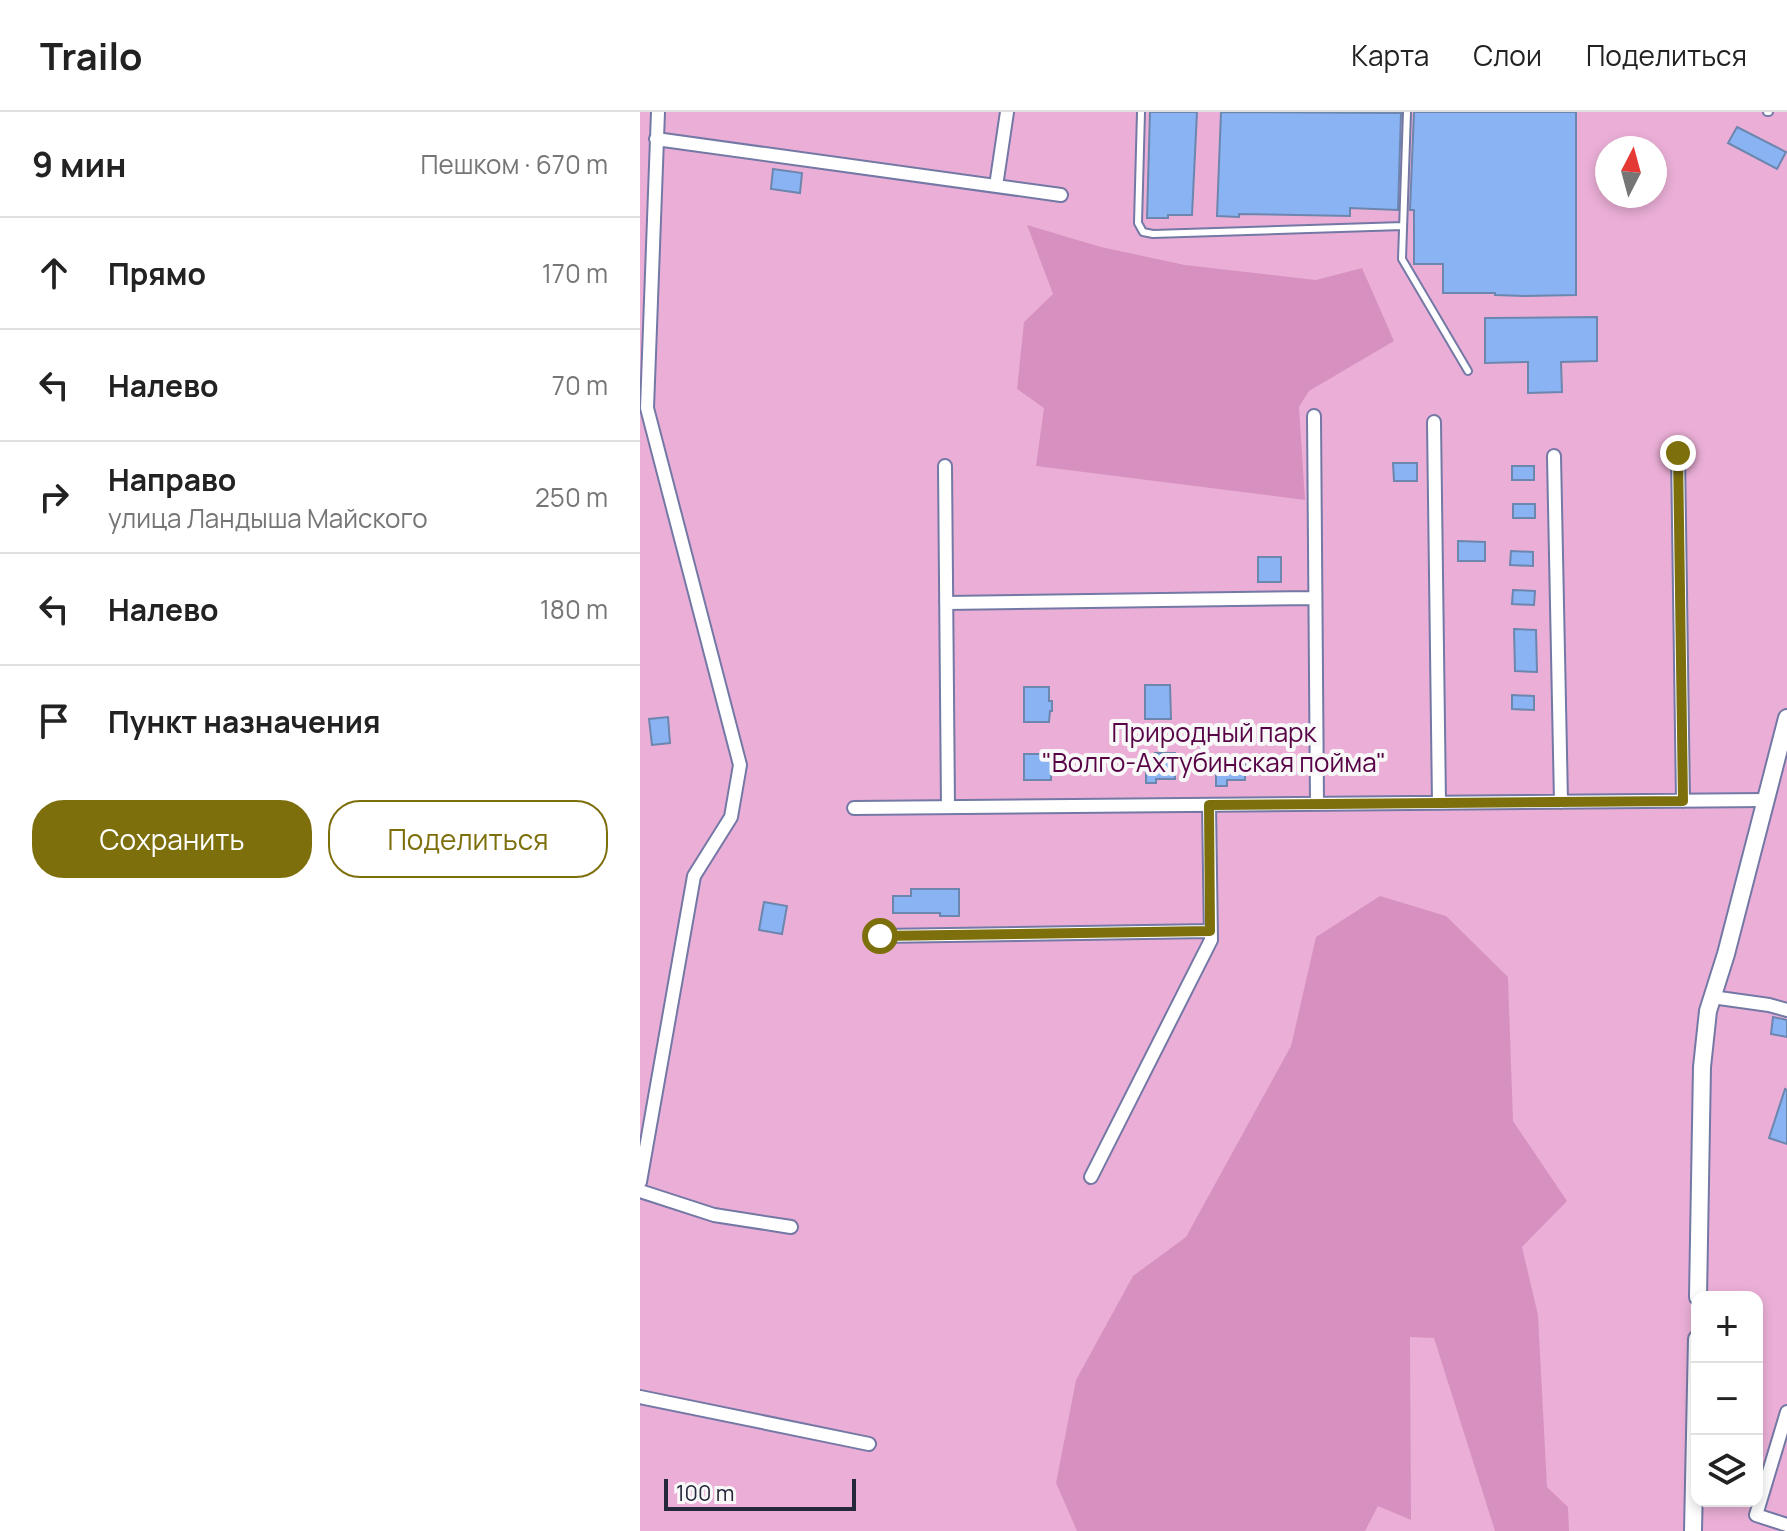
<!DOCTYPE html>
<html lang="ru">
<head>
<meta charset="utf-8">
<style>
	body { margin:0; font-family:Manrope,sans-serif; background:#f6f6f6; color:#222 }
	.controls { position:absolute; right:24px; bottom:24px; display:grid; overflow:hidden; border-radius:16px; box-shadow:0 4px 12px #0003 }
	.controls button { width:72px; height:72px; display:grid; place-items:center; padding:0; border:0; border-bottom:2px solid #e0e0e0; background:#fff; color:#222; font:40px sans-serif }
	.compass { position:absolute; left:955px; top:24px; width:72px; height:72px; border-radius:50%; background:#fff; box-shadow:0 4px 12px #0003; rotate:6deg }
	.scale { position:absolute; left:24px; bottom:20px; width:192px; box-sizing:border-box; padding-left:8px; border:4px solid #25273a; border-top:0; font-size:22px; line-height:28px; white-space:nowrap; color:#25273a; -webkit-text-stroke:6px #f8f8f8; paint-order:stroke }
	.stop { position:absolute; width:24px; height:24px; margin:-18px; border:6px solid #7e6f0d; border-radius:50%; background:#fff }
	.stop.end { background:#7e6f0d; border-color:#fff; box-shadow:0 2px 8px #0008 }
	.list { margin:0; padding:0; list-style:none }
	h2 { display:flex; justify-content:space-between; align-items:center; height:104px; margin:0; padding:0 32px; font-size:34px }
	h2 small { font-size:26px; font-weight:400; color:#767676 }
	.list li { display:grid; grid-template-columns:52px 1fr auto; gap:24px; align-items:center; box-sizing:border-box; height:112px; padding:0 32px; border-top:2px solid #e0e0e0 }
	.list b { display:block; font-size:30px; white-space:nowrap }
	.list p { margin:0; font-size:26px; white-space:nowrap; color:#767676 }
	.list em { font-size:26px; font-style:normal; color:#767676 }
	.actions { display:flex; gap:16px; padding:24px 32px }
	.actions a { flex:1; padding:18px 0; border:2px solid #7e6f0d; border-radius:32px; text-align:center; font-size:28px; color:#7e6f0d }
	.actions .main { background:#7e6f0d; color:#fff }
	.icon { flex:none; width:44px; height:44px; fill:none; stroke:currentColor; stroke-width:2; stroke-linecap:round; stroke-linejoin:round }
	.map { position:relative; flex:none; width:1147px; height:1419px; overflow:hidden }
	header { display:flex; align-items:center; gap:48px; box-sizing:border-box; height:112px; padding:0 40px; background:#fff; border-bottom:2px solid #e0e0e0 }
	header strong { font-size:38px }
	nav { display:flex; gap:44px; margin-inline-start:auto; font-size:28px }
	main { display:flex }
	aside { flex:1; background:#fff }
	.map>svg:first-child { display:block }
</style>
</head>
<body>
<header>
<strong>Trailo</strong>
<nav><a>Карта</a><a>Слои</a><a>Поделиться</a></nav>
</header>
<main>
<aside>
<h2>9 мин<small>Пешком · 670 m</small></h2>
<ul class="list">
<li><svg class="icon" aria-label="ahead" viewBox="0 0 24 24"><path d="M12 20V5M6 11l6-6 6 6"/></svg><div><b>Прямо</b></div><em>170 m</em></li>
<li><svg class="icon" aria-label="left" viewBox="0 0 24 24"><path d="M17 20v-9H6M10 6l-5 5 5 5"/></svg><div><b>Налево</b></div><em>70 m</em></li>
<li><svg class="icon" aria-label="right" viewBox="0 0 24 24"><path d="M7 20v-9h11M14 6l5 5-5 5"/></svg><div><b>Направо</b><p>улица Ландыша Майского</p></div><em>250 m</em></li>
<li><svg class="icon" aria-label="left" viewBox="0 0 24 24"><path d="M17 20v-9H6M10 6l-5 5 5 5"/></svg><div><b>Налево</b></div><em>180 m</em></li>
<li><svg class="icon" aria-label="arrive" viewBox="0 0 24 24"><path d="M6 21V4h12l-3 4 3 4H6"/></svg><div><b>Пункт назначения</b></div></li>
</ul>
<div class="actions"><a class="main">Сохранить</a><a>Поделиться</a></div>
</aside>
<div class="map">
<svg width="1147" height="1419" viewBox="0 0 1147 1419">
	<rect width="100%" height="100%" fill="#e6e9fd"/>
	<!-- green -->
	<path fill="#ebafd7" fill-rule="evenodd" d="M0 0H1147V1419H0ZM967 36H1015V84H967ZM1057 1185H1117V1389H1057Z"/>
	<!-- forest -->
	<path fill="#d791c0" d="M387 113 461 135 545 153 676 168 722 156 754 229 669 279 659 295 665 388 396 354 404 296 377 277 384 210 413 182Z
		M740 784 806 804 868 865 873 1009 927 1089 882 1135 898 1203 907 1375 928 1395 929 1419H855L794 1226 770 1225 771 1408 738 1394 725 1419H437L416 1371 436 1268 493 1164 546 1125 651 934 676 825Z"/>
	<!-- building -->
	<path fill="#8ab3f4" stroke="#6c86ae" stroke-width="2" d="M510 0H557L552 103H528V106H507Z
		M581 0 761 1 758 98 710 96V104L599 102V105L577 104Z
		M774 0H936V183L884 184 855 183V181H803V152H774V98H770Z
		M1097 15 1146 40 1137 57 1088 31Z
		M133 57 162 61 160 81 131 77Z
		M957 205V249L921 250 922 280 888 281V250L845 251V206Z
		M753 351H777V369H754Z
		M872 354H894V368H872Z
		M873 392H895V406H873Z
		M818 429 845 430V449H818Z
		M871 439 893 440V454L870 453Z
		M618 445H641V470H618Z
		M873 478 895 479 894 493 872 492Z
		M874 517 896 518 897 560 875 559Z
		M505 573H530L531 607H505Z
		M384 575H409V589H412V599H410L409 610H384Z
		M872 583 894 584V598L872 597Z
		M28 605 30 631 12 633 9 607Z
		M515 641H535V667H516V671H506V646L515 647Z
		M384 642H411V668H384Z
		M576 647H605V668H587V674H576Z
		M271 777H319V804H300V801H253V784H271Z
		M124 790 147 794 142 822 119 818Z
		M1133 905 1147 908V925L1131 922Z
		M1145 977 1147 978V1032L1129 1026Z"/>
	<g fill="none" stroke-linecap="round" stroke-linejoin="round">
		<defs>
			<path id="service" d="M501 0 498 111 503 120 513 122 763 114
				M767 0 762 147 828 259
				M1127 0H1129"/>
			<path id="minor" d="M16 27 421 83
				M356 74 367 0
				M674 304 677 692
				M794 310 799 691
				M1038 341 1043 689
				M914 344 921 690
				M305 354 308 695
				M306 491 675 486
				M214 696 1126 688
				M240 824 570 819
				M1072 885 1129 893 1147 898
				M451 1065 571 828 569 693
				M0 1070 54 764 91 705 100 653 7 296 18 0
				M0 1079 74 1103 151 1115
				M0 1285 229 1332
				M1147 1300 1116 1403 1147 1413"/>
			<path id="tertiary" d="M1058 1185 1062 955 1068 899 1086 842 1147 606
				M1053 1419 1057 1227"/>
		</defs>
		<!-- service casing -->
		<use href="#service" stroke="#7378a5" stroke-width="10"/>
		<!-- minor casing -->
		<use href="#minor" stroke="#7378a5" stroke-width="16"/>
		<!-- tertiary casing -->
		<use href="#tertiary" stroke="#7378a5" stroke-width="20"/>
		<!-- service -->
		<use href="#service" stroke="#fff" stroke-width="6"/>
		<!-- minor -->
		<use href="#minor" stroke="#fff" stroke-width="12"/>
		<!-- tertiary -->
		<use href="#tertiary" stroke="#fff" stroke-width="16"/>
	</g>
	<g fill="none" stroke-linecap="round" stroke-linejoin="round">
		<!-- route -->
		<path stroke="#7e6f0d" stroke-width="10" d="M240 824 570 819 569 693 1043 689 1038 341"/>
	</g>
	<g text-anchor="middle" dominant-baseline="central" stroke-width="8" stroke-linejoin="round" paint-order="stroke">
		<!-- park labels -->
		<g font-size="26" fill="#590347" stroke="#f8f8f8">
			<text x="574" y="620">Природный парк<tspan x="574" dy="30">"Волго-Ахтубинская пойма"</tspan></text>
		</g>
	</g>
</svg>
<div class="controls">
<button>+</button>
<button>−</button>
<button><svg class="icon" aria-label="layers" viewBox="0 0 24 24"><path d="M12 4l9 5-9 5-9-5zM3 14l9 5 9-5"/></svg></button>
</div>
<svg class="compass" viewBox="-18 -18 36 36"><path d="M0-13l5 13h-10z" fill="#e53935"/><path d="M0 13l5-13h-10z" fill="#767676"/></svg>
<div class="scale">100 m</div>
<div class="stop" style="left:240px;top:824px"></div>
<div class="stop end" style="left:1038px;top:341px"></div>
</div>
</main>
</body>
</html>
